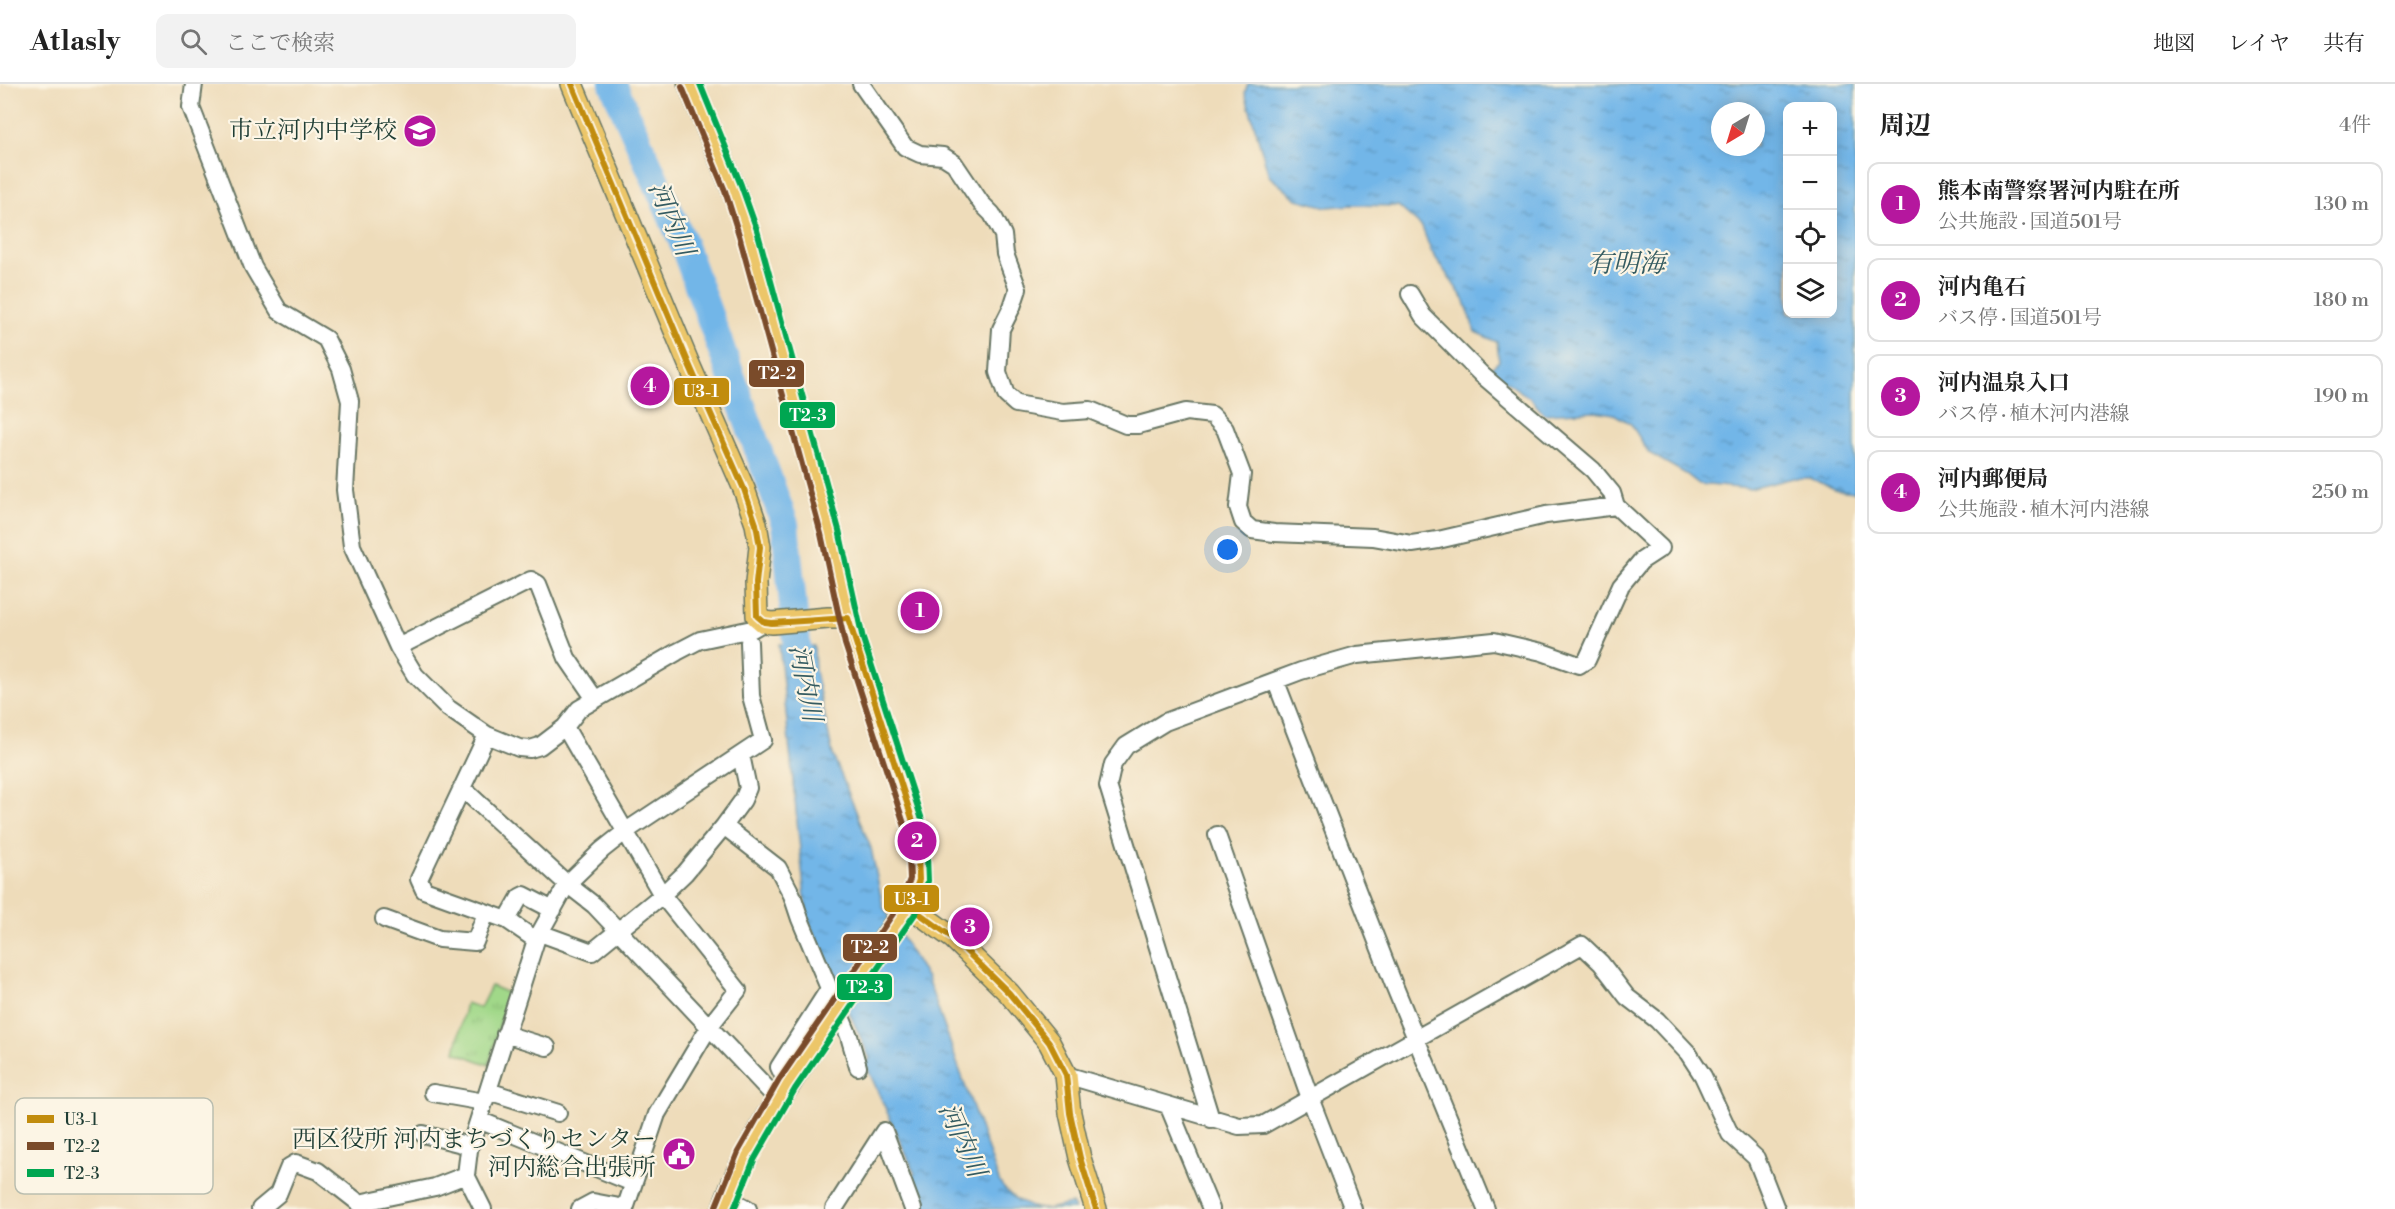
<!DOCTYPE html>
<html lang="ja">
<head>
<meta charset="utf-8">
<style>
	body { margin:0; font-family:"Libre Bodoni","Noto Serif JP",serif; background:#f2f2f2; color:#222 }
	.controls { position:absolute; right:18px; top:18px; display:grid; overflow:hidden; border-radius:12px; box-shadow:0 3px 15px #0003 }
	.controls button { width:54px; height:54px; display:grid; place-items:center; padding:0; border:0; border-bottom:2px solid #e0e0e0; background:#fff; color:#222; font:30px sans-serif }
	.compass { position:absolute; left:1711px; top:18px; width:54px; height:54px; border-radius:50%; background:#fff; box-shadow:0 3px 15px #0003; rotate:218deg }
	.you { position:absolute; left:1228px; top:466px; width:21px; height:21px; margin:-15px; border:4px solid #fff; border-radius:50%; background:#1a73e8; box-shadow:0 0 0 9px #1a73e833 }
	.badge { display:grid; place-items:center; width:39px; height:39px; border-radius:50%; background:#b5179e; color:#fff; font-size:20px; font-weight:700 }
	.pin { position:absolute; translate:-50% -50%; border:3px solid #fff; box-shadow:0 2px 6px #0006 }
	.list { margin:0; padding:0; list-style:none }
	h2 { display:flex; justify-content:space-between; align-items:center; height:78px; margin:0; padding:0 24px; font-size:26px }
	h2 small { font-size:20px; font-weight:400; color:#767676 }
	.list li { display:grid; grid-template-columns:39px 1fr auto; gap:18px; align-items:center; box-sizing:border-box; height:84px; margin:0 12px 12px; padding:0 12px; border:2px solid #e0e0e0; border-radius:12px }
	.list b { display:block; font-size:22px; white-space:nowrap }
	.list p { margin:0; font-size:20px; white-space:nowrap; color:#767676 }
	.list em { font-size:20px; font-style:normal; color:#767676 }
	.icon { flex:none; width:33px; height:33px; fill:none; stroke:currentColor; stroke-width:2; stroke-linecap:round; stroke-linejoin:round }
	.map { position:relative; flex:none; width:1855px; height:1125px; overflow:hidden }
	header { display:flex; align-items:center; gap:36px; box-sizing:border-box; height:84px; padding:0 30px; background:#fff; border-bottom:2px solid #e0e0e0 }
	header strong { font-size:28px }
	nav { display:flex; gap:33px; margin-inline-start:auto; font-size:21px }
	.search { width:420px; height:54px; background:#f2f2f2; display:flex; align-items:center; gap:15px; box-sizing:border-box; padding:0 21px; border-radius:12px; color:#767676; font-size:22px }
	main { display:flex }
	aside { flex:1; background:#fff }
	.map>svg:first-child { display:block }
</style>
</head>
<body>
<header>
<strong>Atlasly</strong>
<div class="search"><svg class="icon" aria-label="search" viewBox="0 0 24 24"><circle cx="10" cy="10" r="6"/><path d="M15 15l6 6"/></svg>ここで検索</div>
<nav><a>地図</a><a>レイヤ</a><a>共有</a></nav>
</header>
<main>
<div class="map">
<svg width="1855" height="1125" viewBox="0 0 1855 1125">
	<defs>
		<pattern id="grass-tufts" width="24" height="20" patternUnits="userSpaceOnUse" patternTransform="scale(1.5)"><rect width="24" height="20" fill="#a1d889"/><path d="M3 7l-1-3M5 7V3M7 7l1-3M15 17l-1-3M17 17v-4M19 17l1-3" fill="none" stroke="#8aba77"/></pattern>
		<pattern id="water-ripples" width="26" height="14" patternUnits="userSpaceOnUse" patternTransform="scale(1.5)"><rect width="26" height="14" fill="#72b6e8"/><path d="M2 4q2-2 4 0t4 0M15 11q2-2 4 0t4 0" fill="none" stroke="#5d95bd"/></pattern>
	</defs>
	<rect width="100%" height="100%" fill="#fcf5e5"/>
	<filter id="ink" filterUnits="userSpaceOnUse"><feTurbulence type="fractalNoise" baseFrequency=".0167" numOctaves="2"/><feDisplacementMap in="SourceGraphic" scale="12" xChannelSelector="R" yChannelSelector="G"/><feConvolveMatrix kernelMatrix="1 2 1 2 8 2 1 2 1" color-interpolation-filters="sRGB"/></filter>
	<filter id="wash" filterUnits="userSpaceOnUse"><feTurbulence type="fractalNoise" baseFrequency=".008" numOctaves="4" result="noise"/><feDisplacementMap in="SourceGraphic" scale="24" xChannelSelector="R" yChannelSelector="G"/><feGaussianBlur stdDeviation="1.35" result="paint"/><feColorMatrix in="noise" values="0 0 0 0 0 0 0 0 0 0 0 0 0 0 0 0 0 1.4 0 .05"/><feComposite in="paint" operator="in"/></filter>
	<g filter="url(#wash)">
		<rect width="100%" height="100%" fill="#eedcba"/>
		<!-- grass -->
		<path fill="url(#grass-tufts)" stroke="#608a5e" stroke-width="1.5" d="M491 902 508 909 489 981 455 968 466 919 480 924Z"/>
		<!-- water -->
		<path fill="url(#water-ripples)" stroke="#487a8e" stroke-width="1.5" fill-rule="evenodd" d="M1248 0H1855V408L1837 406 1810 394H1793L1750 405 1699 400 1686 390 1649 369 1631 340 1614 330 1595 327 1544 330 1530 314 1489 286 1499 277 1497 258 1475 248 1465 217 1431 167 1422 143 1398 122 1352 121 1327 123 1297 115 1269 92 1245 9ZM1832 22V230H1788V22ZM1720 27H1756V63H1720Z
			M779 560 814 562 815 588 833 671 871 764 883 823 927 894 999 1097C1007 1111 1025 1124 1043 1125 1052 1125 1063 1121 1072 1120L1075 1125H926L911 1093 915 1090 865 979 870 975 807 834Z"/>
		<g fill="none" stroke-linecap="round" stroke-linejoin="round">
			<!-- river -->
			<path stroke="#72b6e8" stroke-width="28" d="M613 0 681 154 785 440 799 581 803 600"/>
		</g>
	</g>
	<g filter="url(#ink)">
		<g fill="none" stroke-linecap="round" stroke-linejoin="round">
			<defs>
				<path id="minor" d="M194 0 191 23 253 183 279 227 326 255 341 285 350 317 345 406 352 462 398 563 415 591 448 624 487 651 519 664 530 665 540 662 565 643 579 625 677 568 700 556 752 545 764 538
					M861 0 905 63 920 70 943 72 954 79 981 119 992 130 1003 151 1005 170 1018 205 1012 223 1001 245 998 288 1006 311 1016 320 1063 328 1090 326 1126 341H1138L1186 328 1212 331 1225 345 1242 390 1238 423 1243 438 1252 446 1274 449 1373 453 1412 460 1438 456 1546 431 1616 422 1661 464 1641 477 1621 501 1587 576 1579 581 1542 568 1494 557 1357 571 1301 587 1165 638 1126 662 1113 680 1108 702 1211 1035
					M1410 210 1423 232 1482 291 1593 386 1612 409 1616 422
					M398 563 531 496 538 500 567 574 595 615
					M1276 598 1394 901 1486 1125
					M565 643 662 811 738 906 709 943 657 1030 625 1125
					M487 651 419 795 424 806 507 836 536 856
					M462 704 567 800 594 821 778 1016
					M724 742 743 716 748 704 741 671
					M1217 751 1310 1014 1353 1125
					M384 835 439 855 475 858 486 829
					M507 836 520 813 524 811 553 826
					M540 849 592 868 662 811 685 789 724 742 778 784 792 811 800 835 849 952 858 983
					M505 950 547 963
					M1066 991 1239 1042 1263 1041 1582 861 1601 879 1627 913 1657 936 1688 969 1703 992 1730 1050 1756 1074 1776 1125
					M787 1000 779 983 829 905
					M488 1007 558 1029
					M433 1009 484 1018
					M1168 1021 1211 1125
					M479 1036 633 1099
					M884 1047 913 1125
					M423 1050 470 1062
					M728 1114 748 1125
					M260 1125 278 1110 289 1083 296 1079 318 1087 359 1119 435 1103 466 1091
					M483 1125 466 1091 469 1066 536 856 567 800 602 766 626 747 763 656 751 612 749 558
					M580 1125 593 1118 625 1124
					M834 1125 884 1047"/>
				<path id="major" d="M572 0 688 278 744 405 756 440 760 463 756 499 757 532 764 538 772 539 828 534H848
					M909 822 953 854 1009 909 1049 958 1066 991 1070 1029 1080 1074 1096 1125"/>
				<path id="highway" d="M690 0 733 104 748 148 830 448 854 557 917 750 919 796 909 822 897 838
					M724 1125C748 1054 793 993 834 932"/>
			</defs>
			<!-- minor casing -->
			<use href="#minor" stroke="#677563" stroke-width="20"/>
			<!-- major casing -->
			<use href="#major" stroke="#677563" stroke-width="24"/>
			<!-- highway casing -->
			<use href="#highway" stroke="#677563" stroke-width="27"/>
			<!-- minor -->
			<use href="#minor" stroke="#fff" stroke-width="16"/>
			<!-- major -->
			<use href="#major" stroke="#ecc669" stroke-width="21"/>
			<!-- highway -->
			<use href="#highway" stroke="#ecc669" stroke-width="24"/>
			<defs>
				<path id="highway-bridge" d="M834 932 897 838"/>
			</defs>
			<!-- highway-bridge casing -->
			<use href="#highway-bridge" stroke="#677563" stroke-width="27" stroke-linecap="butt"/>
			<!-- highway-bridge -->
			<use href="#highway-bridge" stroke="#ecc669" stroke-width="24"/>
			<defs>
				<path id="bus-1" d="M572 0 688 278 744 405 756 440 760 463 756 499 757 532 764 538 772 539 848 534 917 750 919 796 909 822 953 854 1009 909 1049 958 1066 991 1070 1029 1080 1074 1096 1125"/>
				<path id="bus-2" d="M682 3 725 107 739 151 821 450 845 560 908 752 910 795 901 818 779 996 738 1068 716 1122"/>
				<path id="bus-3" d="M700 0 741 101 757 146 839 446 863 555 926 748 928 797 917 827 795 1005 754 1076 734 1125"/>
			</defs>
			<!-- bus-1 casing -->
			<use href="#bus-1" stroke="#fcf5e5" stroke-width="10"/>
			<!-- bus-2 casing -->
			<use href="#bus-2" stroke="#fcf5e5" stroke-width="10"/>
			<!-- bus-3 casing -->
			<use href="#bus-3" stroke="#fcf5e5" stroke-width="10"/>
			<!-- bus-1 -->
			<use href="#bus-1" stroke="#c18c0d" stroke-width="6"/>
			<!-- bus-2 -->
			<use href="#bus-2" stroke="#7a4b2a" stroke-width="6"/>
			<!-- bus-3 -->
			<use href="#bus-3" stroke="#00a651" stroke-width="6"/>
		</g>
	</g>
	<!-- icons -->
	<defs>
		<symbol id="school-disc" viewBox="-11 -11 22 22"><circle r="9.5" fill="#b5179e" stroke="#fcf5e5"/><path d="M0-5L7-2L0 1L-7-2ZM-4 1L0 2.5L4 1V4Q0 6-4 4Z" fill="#fff"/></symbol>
		<symbol id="civic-disc" viewBox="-11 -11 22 22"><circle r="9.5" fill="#b5179e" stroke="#fcf5e5"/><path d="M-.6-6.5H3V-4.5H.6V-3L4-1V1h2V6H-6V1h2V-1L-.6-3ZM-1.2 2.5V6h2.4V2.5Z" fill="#fff"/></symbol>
	</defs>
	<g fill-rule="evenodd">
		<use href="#school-disc" x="401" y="28" width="38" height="38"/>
		<use href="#civic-disc" x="660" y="1051" width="38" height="38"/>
	</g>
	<g text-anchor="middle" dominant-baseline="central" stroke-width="4.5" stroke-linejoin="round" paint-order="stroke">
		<!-- poi labels -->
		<g font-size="24" fill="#1f3d34" stroke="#fcf5e5" text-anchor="end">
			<text x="397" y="47">市立河内中学校</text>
			<text x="656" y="1056">西区役所 河内まちづくりセンター<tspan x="656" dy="28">河内総合出張所</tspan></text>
		</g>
		<!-- water labels -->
		<g font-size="26" font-style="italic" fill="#345b61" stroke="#fcf5e5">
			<text transform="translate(671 135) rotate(67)">河内川</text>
			<text x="1626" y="180">有明海</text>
			<text transform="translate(805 599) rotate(79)">河内川</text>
			<text transform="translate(962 1056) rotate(66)">河内川</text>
		</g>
	</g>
	<!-- legend -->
	<rect x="15" y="1014" width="198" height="96" rx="9" fill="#fcf5e5" stroke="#babeb0" stroke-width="1.5"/>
	<rect x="27" y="1031" width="27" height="8" fill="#c18c0d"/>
	<rect x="27" y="1058" width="27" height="8" fill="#7a4b2a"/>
	<rect x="27" y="1085" width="27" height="8" fill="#00a651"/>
	<g font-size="16" fill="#1f3d34">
		<text x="64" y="1041">U3-1</text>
		<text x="64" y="1068">T2-2</text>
		<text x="64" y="1095">T2-3</text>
	</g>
	<g stroke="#fcf5e5" stroke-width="2">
		<rect x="748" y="275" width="57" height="29" rx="6" fill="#7a4b2a"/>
		<rect x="673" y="293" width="57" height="29" rx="6" fill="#c18c0d"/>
		<rect x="779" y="317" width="57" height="28" rx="6" fill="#00a651"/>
		<rect x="883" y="800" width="57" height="29" rx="6" fill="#c18c0d"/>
		<rect x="842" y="849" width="56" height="29" rx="6" fill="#7a4b2a"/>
		<rect x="836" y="889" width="57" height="28" rx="6" fill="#00a651"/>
	</g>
	<g font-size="16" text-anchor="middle" font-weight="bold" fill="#fff">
		<text x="777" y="295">T2-2</text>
		<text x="701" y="313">U3-1</text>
		<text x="808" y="337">T2-3</text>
		<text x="912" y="821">U3-1</text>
		<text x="870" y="869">T2-2</text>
		<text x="865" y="909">T2-3</text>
	</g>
</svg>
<div class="controls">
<button>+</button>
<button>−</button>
<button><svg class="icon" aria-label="locate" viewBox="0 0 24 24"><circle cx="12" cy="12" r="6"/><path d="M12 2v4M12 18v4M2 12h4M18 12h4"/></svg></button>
<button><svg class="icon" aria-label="layers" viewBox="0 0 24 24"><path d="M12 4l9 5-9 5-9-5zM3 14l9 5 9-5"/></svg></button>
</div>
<svg class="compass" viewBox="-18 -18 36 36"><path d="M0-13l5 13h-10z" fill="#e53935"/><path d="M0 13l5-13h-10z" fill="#767676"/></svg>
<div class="you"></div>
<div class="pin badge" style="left:920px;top:527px">1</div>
<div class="pin badge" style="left:917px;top:757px">2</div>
<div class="pin badge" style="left:970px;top:843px">3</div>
<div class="pin badge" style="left:650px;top:302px">4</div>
</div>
<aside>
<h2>周辺<small>4件</small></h2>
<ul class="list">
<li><span class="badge">1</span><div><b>熊本南警察署河内駐在所</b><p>公共施設 · 国道501号</p></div><em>130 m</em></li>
<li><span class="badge">2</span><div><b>河内亀石</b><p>バス停 · 国道501号</p></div><em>180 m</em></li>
<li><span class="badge">3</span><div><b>河内温泉入口</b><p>バス停 · 植木河内港線</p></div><em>190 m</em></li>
<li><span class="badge">4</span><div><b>河内郵便局</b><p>公共施設 · 植木河内港線</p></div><em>250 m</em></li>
</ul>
</aside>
</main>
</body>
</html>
